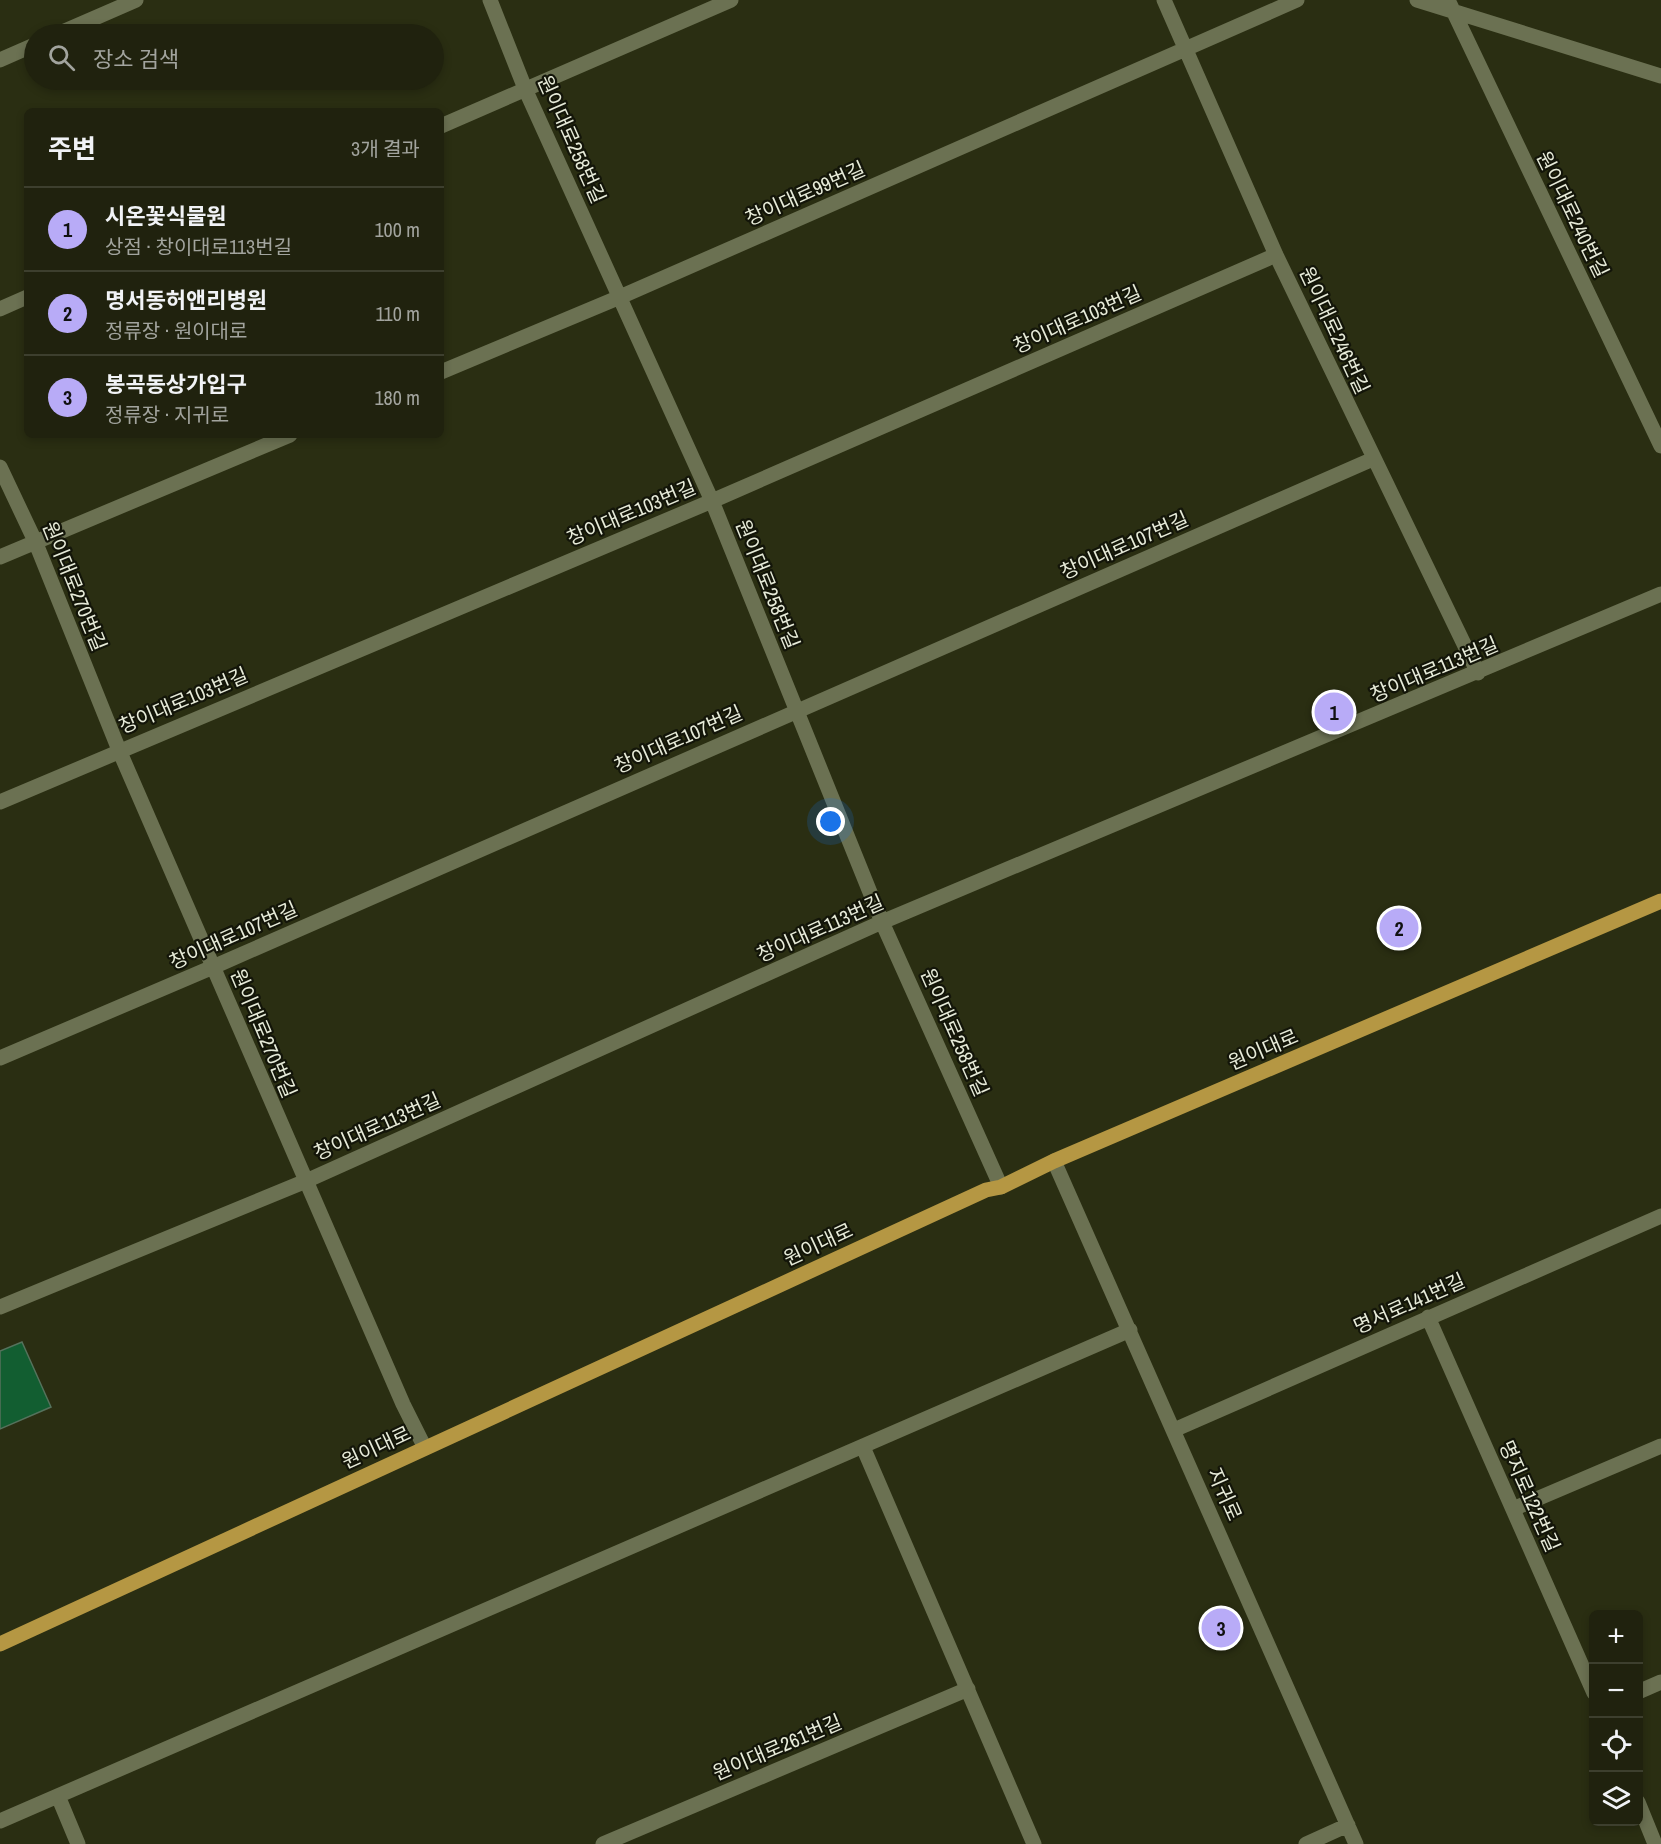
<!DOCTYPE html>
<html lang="ko">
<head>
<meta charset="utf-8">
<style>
	body { margin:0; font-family:"Archivo Narrow","Noto Sans KR",sans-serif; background:#282a17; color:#f1f3f6 }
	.controls { position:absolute; right:18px; bottom:18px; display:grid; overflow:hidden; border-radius:9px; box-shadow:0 3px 9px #0003 }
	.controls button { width:54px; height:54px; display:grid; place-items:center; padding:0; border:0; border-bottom:2px solid #3d3f2e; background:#20220e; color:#f1f3f6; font:30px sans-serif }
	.you { position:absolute; left:831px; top:822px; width:21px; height:21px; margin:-15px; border:4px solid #fff; border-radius:50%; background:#1a73e8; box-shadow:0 0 0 9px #1a73e833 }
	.badge { display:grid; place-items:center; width:39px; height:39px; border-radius:50%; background:#b8abf7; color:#111; font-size:20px; font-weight:700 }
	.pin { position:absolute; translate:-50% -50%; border:3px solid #fff; box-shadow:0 2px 6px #0006 }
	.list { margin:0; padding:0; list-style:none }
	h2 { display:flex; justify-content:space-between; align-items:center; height:78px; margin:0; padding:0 24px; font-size:26px }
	h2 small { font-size:20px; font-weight:400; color:#a2a49e }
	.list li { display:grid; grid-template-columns:39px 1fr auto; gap:18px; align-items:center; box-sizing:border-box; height:84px; padding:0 24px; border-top:2px solid #3d3f2e }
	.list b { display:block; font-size:22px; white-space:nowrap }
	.list p { margin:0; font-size:20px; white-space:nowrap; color:#a2a49e }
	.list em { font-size:20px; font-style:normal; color:#a2a49e }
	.icon { flex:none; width:33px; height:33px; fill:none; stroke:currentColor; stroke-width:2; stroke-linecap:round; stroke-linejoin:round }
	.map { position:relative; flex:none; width:1661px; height:1844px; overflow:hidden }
	.search { position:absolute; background:#20220e; box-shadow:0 3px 9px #0003; left:24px; top:24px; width:420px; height:66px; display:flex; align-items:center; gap:15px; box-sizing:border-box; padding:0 21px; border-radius:33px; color:#a2a49e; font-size:22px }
	.panel { position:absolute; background:#20220e; box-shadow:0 3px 9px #0003; left:24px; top:108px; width:420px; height:330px; border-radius:9px }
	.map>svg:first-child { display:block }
</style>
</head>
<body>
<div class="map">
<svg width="1661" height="1844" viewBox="0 0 1661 1844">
	<rect width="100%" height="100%" fill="#2a2e12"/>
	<!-- building -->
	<path fill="#125e31" stroke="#55725c" stroke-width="1.5" d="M22 1342 51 1407 0 1429V1351Z"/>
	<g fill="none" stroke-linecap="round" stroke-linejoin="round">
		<!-- minor -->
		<path stroke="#6b7152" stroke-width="15" d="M490 0 526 91 712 501 882 922 1001 1187
			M1164 0 1276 255 1478 673
			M1417 0 1661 76
			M1448 0 1661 446
			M58 34 136 0
			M0 60 34 45
			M441 126 731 0
			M0 309 27 297
			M441 372 620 297 1297 0
			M0 467 35 541 119 750 403 1404 425 1448
			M0 557 290 435
			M0 802 712 501 1276 255
			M0 1058 213 967 1373 459
			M1054 1161 1356 1844
			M0 1307 306 1181 882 922 1661 594
			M1428 1317 1594 1693
			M1174 1430 1661 1216
			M863 1447 1034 1844
			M1513 1509 1661 1446
			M1638 1692 1661 1682
			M58 1796 78 1844
			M1638 1802 1655 1844
			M0 1821 1130 1330
			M603 1844 968 1689
			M1306 1844 1348 1825"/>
		<!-- major -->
		<path stroke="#b59743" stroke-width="15" d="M0 1644 986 1190 1001 1187 1054 1161 1661 901"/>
	</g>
	<g text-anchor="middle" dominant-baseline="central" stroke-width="4.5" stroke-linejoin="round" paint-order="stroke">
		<!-- street labels -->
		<g font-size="20" fill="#e7ebd9" stroke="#131509">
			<text transform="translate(572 139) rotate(66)">원이대로258번길</text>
			<text transform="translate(805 193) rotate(-24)">창이대로99번길</text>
			<text transform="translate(1573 214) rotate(64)">원이대로240번길</text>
			<text transform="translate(1077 319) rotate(-24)">창이대로103번길</text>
			<text transform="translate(1335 330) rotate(65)">원이대로246번길</text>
			<text transform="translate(631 512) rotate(-23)">창이대로103번길</text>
			<text transform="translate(1124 545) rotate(-24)">창이대로107번길</text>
			<text transform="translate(768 584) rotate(68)">원이대로258번길</text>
			<text transform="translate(75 586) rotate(68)">원이대로270번길</text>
			<text transform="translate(1434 669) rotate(-23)">창이대로113번길</text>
			<text transform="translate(183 700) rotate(-23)">창이대로103번길</text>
			<text transform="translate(678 739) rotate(-24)">창이대로107번길</text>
			<text transform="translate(820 928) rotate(-24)">창이대로113번길</text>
			<text transform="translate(233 935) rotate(-24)">창이대로107번길</text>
			<text transform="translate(955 1032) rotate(66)">원이대로258번길</text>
			<text transform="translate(264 1033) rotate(67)">원이대로270번길</text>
			<text transform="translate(1263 1049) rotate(-23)">원이대로</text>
			<text transform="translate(377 1126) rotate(-24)">창이대로113번길</text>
			<text transform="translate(818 1244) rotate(-25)">원이대로</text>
			<text transform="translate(1409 1303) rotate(-24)">명서로141번길</text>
			<text transform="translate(376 1447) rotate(-25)">원이대로</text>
			<text transform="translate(1225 1494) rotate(66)">지귀로</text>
			<text transform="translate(1530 1496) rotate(66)">명지로122번길</text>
			<text transform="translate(777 1747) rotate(-23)">원이대로261번길</text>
		</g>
	</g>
</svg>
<div class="controls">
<button>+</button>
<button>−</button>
<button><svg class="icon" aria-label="locate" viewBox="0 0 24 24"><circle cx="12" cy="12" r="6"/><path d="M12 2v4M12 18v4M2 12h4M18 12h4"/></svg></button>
<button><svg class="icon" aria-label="layers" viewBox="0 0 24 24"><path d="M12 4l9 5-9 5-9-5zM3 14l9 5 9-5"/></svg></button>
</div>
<div class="you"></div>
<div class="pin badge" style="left:1334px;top:712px">1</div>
<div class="pin badge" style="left:1399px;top:928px">2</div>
<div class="pin badge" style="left:1221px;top:1628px">3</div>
<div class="search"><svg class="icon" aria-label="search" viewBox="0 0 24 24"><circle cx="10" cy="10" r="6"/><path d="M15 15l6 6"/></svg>장소 검색</div>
<section class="panel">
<h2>주변<small>3개 결과</small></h2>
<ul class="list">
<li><span class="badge">1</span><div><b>시온꽃식물원</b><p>상점 · 창이대로113번길</p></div><em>100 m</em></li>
<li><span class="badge">2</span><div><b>명서동허앤리병원</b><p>정류장 · 원이대로</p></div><em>110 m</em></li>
<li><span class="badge">3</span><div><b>봉곡동상가입구</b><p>정류장 · 지귀로</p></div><em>180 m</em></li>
</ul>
</section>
</div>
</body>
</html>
